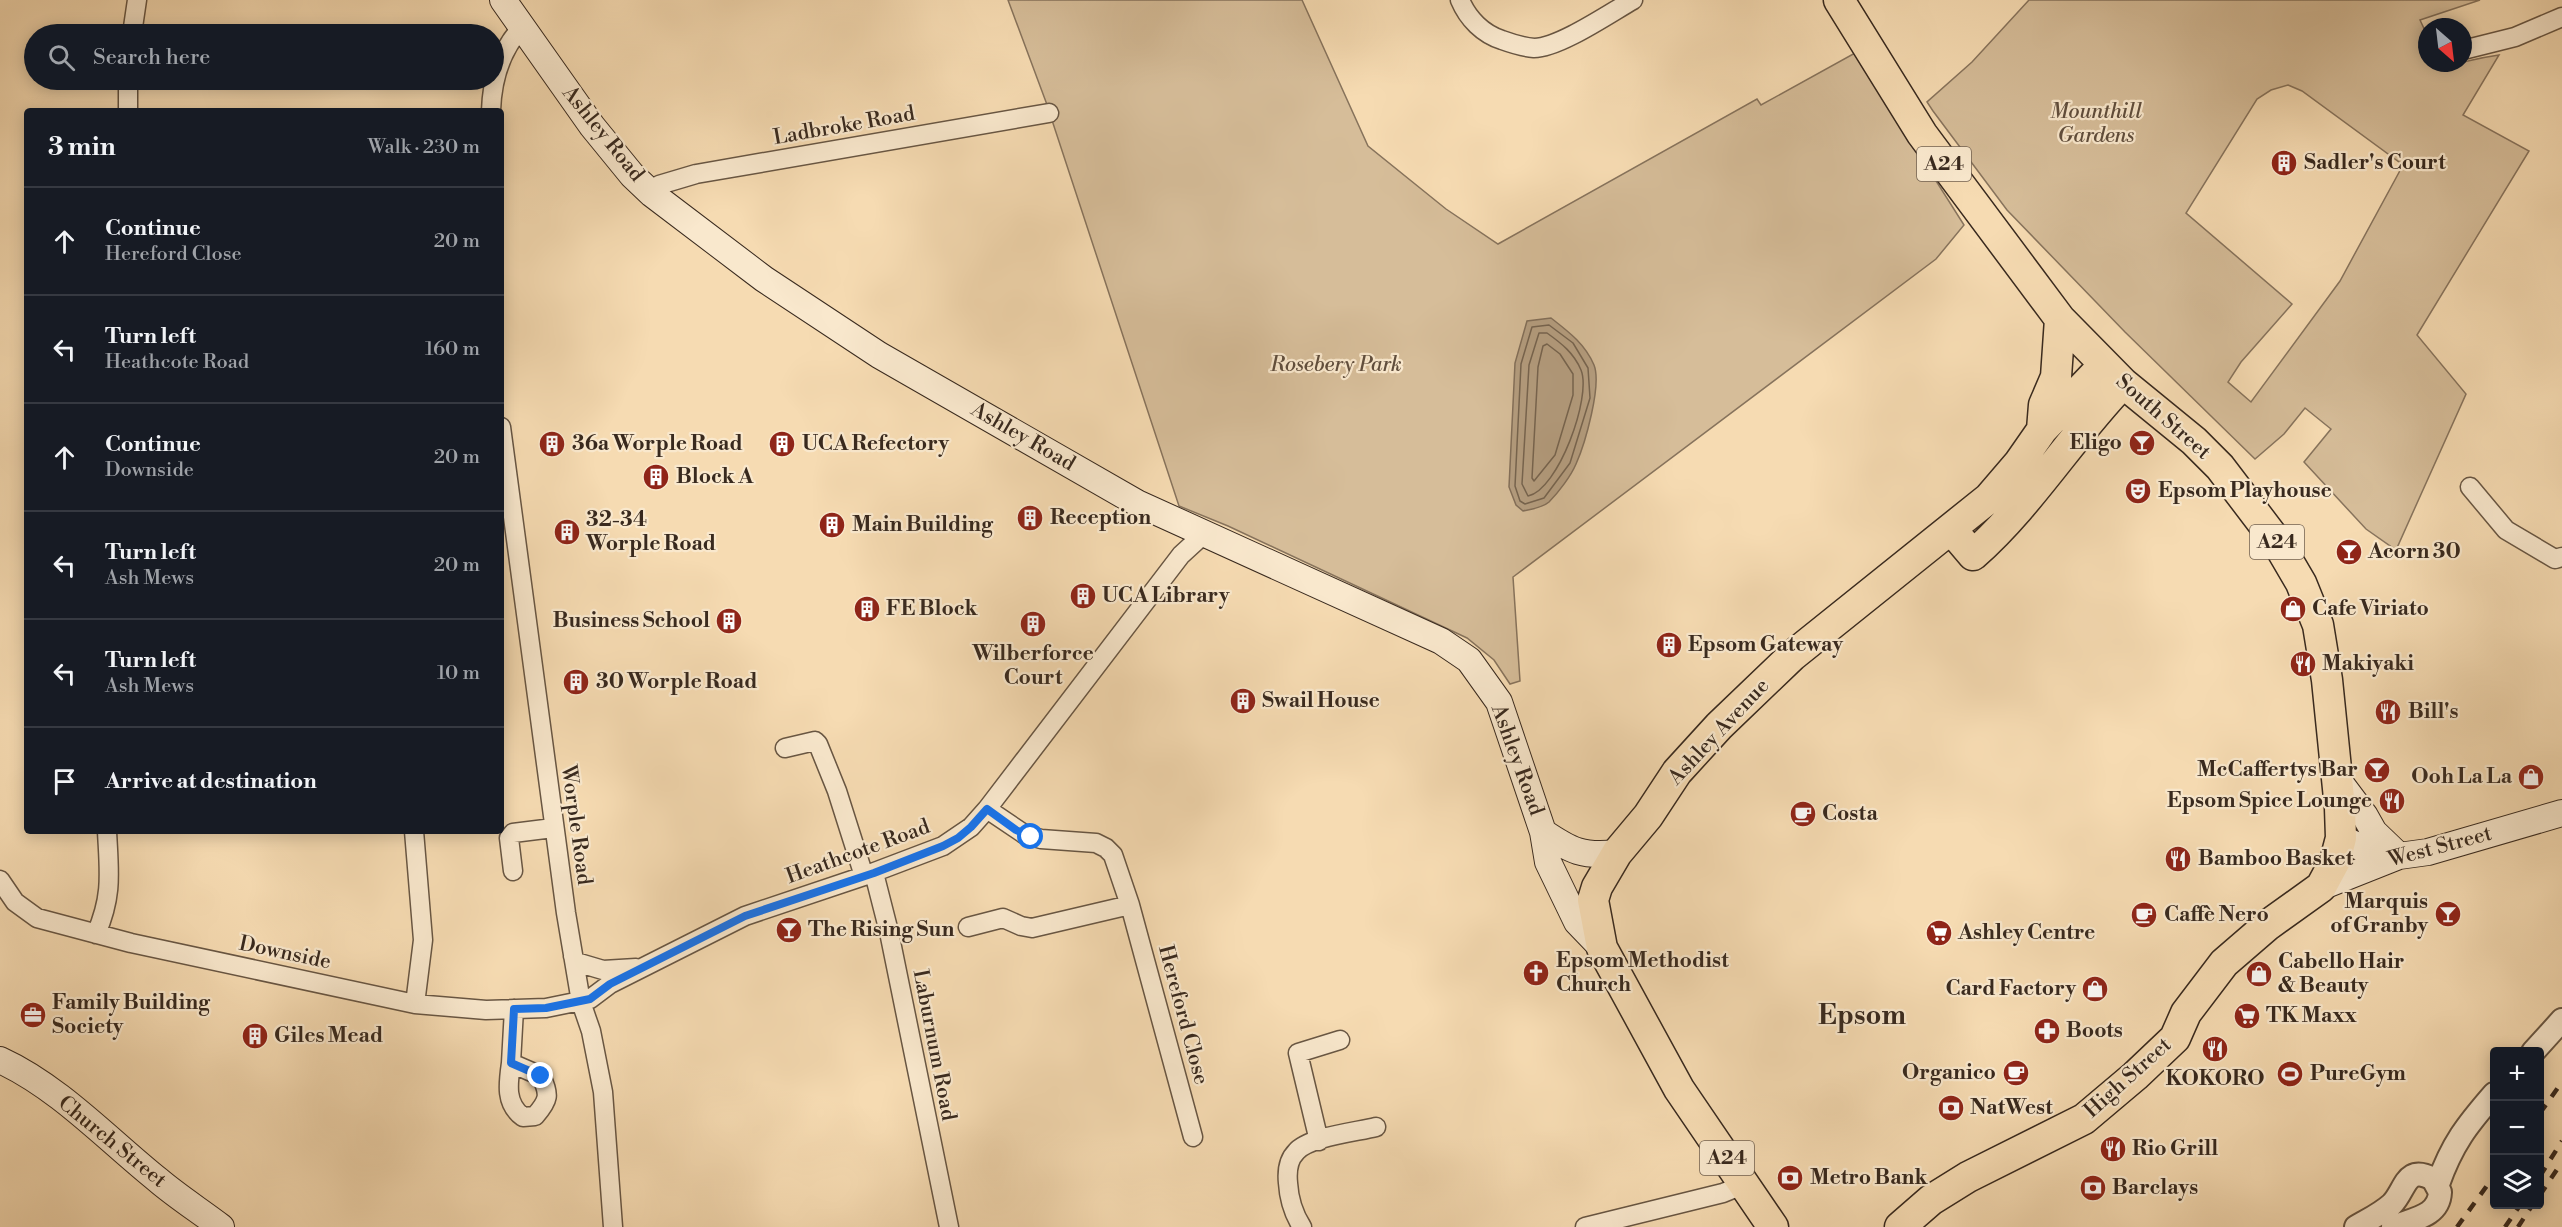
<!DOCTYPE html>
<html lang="en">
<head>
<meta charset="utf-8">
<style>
	body { margin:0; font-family:"Libre Bodoni",serif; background:#242831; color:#f1f3f6 }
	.controls { position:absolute; right:18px; bottom:18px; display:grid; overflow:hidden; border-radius:6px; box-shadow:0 3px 15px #0003 }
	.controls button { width:54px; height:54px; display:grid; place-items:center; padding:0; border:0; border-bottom:2px solid #363941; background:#171b24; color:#f1f3f6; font:30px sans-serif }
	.compass { position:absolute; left:2418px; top:18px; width:54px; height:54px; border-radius:50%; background:#171b24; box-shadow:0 3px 15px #0003; rotate:152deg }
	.stop { position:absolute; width:18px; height:18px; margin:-14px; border:4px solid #1a73e8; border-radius:50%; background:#fff }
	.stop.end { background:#1a73e8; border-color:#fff; box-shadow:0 2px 6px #0008 }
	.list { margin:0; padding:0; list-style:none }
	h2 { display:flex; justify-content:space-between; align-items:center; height:78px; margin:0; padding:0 24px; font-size:26px }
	h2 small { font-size:20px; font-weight:400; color:#9ea1a6 }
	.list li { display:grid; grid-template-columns:39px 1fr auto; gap:18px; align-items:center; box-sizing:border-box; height:108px; padding:0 24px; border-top:2px solid #363941 }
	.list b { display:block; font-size:22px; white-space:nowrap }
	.list p { margin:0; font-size:20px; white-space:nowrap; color:#9ea1a6 }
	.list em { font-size:20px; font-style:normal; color:#9ea1a6 }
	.icon { flex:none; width:33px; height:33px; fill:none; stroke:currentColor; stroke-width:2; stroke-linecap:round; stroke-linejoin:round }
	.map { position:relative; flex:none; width:2562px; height:1227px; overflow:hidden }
	.search { position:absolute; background:#171b24; box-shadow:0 3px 15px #0003; left:24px; top:24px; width:480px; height:66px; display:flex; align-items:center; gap:15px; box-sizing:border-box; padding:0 21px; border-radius:33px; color:#9ea1a6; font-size:22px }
	.panel { position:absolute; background:#171b24; box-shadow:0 3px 15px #0003; left:24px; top:108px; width:480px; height:726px; border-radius:6px }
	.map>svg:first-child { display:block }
</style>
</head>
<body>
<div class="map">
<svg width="2562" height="1227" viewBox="0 0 2562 1227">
	<rect width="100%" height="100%" fill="#f6dbb2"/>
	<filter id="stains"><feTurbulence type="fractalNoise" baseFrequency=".00333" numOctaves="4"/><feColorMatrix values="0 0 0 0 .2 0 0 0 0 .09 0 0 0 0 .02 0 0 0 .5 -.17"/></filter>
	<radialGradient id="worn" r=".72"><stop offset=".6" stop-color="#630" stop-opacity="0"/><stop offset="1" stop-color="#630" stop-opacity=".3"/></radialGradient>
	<!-- green -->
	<path fill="#d6bd99" stroke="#87735c" stroke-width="1.5" fill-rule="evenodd" d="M1008 0H1302L1368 146 1446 209 1498 244 1757 99 1761 105 1855 53 1964 225 1936 259 1513 577 1520 681 1510 684 1494 660 1467 638 1228 526 1179 506 1046 102Z
		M2029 0H2480L2420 20 2427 35V63H2440L2443 69C2463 61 2478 58 2499 55L2463 115 2529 151 2417 335 2466 394 2396 550 2366 529 2304 462 2331 429 2305 408 2284 434 2255 459 2125 332 2007 210 1933 111 1927 102 1972 62ZM2288 85 2302 91 2403 165 2340 281 2251 402 2228 382 2241 362 2292 304 2186 213 2257 99 2271 90Z"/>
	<!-- water -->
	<path fill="#b59e80" stroke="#836f59" stroke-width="1.5" d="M1551 318C1569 332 1585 344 1594 365 1602 385 1585 444 1576 464 1571 476 1558 493 1549 502 1542 508 1532 509 1523 511L1516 505 1509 487 1515 363 1527 321Z"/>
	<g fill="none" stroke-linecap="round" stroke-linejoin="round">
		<!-- shore -->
		<path stroke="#76644f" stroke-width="1.5" d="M1549 325 1573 343 1588 368 1590 398 1570 463 1544 498 1525 504 1520 501 1515 486 1521 364 1532 327Z
			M1539 333H1547C1561 343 1574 353 1581 370 1592 397 1558 490 1528 496L1522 484 1529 365Z
			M1547 344 1560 354 1573 374V395L1555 455 1534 481 1532 478 1538 367 1543 346Z"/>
		<defs>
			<path id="minor" d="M1460 0C1468 19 1483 34 1502 40 1513 44 1523 47 1534 48 1559 48 1610 13 1633 0
				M132 34 137 0
				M2463 50 2515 37 2562 17
				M128 111V80
				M491 111C492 80 501 49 523 26
				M652 194 659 185 696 174 1049 113
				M501 427 566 913 581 1002 591 1031 603 1092 613 1227
				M2470 487 2506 530 2555 559 2562 557
				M785 748 815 741 818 744 837 791 864 876
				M987 809 1024 834 1041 839 1096 843 1106 848 1113 855 1130 905 1193 1137
				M414 831 423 940 415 1004
				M513 871 509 838 513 833 553 828
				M874 873 889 932 949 1227
				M0 880 15 902 37 918 131 943 415 1004 486 1010 546 1008 590 999 610 984 745 916 864 876 943 846 971 827 987 809 1181 555 1205 533
				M968 927 1003 918 1021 926 1032 928 1130 905
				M96 934C113 895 109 872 107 831
				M573 956 576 962 603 970 636 968
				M511 1063C508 1084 505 1104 523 1117L535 1116C549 1100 550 1095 541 1076L511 1063 514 1009
				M1319 1141 1298 1053 1340 1040
				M1302 1227C1293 1213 1289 1200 1288 1183 1287 1173 1288 1160 1296 1152 1308 1137 1356 1132 1376 1127
				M1585 1227 1723 1193 1745 1184"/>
			<path id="tertiary" d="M2533 1052 2562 1020
				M2438 1184C2452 1144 2467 1125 2494 1094
				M2356 1227C2368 1220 2381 1214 2392 1204 2406 1190 2405 1164 2433 1179L2440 1192C2439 1217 2412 1219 2393 1227"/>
			<path id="secondary" d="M503 0 592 126 632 175 652 194 764 279 879 355 1137 503 1441 641 1469 660 1499 702 1543 832 1548 862 1577 922 1602 948
				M2338 780 2365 816 2374 832 2399 856
				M1543 832C1571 851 1583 857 1617 853
				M2341 838 2387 860
				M2321 887 2399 856 2428 852 2562 813
				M0 1060C59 1087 108 1140 158 1180 178 1197 200 1211 221 1227"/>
			<path id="trunk" d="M1839 0 1922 134 2060 319 2123 383 2194 441 2220 467 2277 542 2301 583 2318 625 2327 680 2340 808 2341 838 2335 861 2321 887 2268 925 2224 963 2186 1013 2175 1038 2135 1076 2084 1119 1968 1177 1931 1200 1900 1227
				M2042 430 2044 405 2056 377 2060 319
				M1951 529 1973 555C2030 505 2070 438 2123 383
				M1773 1227 1679 1089 1602 948 1593 900 1597 887 1617 853 1648 816 1677 772 1719 726 1792 656 1989 498 2019 463 2042 430 2104 365"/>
		</defs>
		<!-- minor casing -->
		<use href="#minor" stroke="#685643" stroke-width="21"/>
		<!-- tertiary casing -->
		<use href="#tertiary" stroke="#685643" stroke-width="26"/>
		<!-- secondary casing -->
		<use href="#secondary" stroke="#38291e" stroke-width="28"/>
		<!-- trunk casing -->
		<use href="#trunk" stroke="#38291e" stroke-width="33"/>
		<!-- minor -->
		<use href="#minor" stroke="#f9e8cd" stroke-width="18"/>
		<!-- tertiary -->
		<use href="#tertiary" stroke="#f9e8cd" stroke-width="22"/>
		<!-- secondary -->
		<use href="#secondary" stroke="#f9e8cd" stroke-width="26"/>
		<!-- trunk -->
		<use href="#trunk" stroke="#f6dbb2" stroke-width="30"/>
		<!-- rail -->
		<path stroke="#38291e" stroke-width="4.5" stroke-dasharray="10 10" stroke-linecap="butt" d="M2540 1113 2562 1082
			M2540 1176 2562 1141
			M2540 1195 2562 1162
			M2457 1227 2494 1176
			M2505 1227 2521 1204
			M2518 1227 2533 1204"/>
	</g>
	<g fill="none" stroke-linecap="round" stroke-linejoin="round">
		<!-- route -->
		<path stroke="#1a73e8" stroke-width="8" d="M541 1076 511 1063 514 1009 546 1008 590 999 610 984 745 916 874 873 943 846 958 838 971 827 987 809 1016 830 1031 837"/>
	</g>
	<!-- icons -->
	<defs>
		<symbol id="building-disc" viewBox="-11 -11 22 22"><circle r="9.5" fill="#8f2418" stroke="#f9e8cd"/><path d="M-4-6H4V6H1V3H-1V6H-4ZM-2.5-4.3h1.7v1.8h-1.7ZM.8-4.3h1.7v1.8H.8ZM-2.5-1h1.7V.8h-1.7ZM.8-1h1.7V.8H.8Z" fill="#fff"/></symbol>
		<symbol id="bar-disc" viewBox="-11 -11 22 22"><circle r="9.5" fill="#8f2418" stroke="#f9e8cd"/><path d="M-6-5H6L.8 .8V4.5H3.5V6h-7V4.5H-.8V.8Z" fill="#fff"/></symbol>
		<symbol id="theatre-disc" viewBox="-11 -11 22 22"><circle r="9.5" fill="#8f2418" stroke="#f9e8cd"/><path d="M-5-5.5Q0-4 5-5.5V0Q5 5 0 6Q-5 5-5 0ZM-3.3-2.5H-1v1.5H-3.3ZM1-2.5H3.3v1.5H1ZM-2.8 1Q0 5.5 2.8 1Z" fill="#fff"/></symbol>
		<symbol id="shop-disc" viewBox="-11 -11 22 22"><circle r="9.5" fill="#8f2418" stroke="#f9e8cd"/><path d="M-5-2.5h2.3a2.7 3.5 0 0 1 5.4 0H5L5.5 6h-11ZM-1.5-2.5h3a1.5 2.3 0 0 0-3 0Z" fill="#fff"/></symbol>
		<symbol id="restaurant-disc" viewBox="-11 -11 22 22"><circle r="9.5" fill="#8f2418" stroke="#f9e8cd"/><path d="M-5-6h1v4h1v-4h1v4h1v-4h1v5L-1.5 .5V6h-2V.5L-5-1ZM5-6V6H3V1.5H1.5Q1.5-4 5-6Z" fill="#fff"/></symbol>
		<symbol id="cafe-disc" viewBox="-11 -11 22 22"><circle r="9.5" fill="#8f2418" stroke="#f9e8cd"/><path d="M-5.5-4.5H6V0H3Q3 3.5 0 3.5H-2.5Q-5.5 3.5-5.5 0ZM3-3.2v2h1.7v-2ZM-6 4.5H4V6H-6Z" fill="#fff"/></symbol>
		<symbol id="supermarket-disc" viewBox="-11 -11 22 22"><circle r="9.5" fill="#8f2418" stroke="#f9e8cd"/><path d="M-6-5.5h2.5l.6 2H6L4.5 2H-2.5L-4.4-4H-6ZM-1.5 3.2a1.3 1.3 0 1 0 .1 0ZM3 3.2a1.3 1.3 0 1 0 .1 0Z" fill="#fff"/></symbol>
		<symbol id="church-disc" viewBox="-11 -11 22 22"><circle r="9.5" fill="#8f2418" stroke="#f9e8cd"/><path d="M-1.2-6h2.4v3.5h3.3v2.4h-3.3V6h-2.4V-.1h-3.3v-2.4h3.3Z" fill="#fff"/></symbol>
		<symbol id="office-disc" viewBox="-11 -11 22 22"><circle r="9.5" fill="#8f2418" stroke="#f9e8cd"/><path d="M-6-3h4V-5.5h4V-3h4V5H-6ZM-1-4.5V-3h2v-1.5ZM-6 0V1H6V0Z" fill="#fff"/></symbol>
		<symbol id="pharmacy-disc" viewBox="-11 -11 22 22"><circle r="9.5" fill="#8f2418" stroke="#f9e8cd"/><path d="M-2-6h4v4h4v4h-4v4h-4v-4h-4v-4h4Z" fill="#fff"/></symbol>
		<symbol id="stadium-disc" viewBox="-11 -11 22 22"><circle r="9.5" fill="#8f2418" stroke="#f9e8cd"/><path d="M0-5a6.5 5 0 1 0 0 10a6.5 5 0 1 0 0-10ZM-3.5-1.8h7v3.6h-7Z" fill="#fff"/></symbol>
		<symbol id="bank-disc" viewBox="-11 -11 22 22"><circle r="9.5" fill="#8f2418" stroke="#f9e8cd"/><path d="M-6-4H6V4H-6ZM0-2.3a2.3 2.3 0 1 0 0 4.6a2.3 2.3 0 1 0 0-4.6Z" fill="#fff"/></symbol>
	</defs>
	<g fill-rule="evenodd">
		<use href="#building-disc" x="2269" y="148" width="30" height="30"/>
		<use href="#bar-disc" x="2127" y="428" width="30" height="30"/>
		<use href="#building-disc" x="537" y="429" width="30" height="30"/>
		<use href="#building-disc" x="767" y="429" width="30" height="30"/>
		<use href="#building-disc" x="641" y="462" width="30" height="30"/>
		<use href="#theatre-disc" x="2123" y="476" width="30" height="30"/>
		<use href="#building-disc" x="1015" y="503" width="30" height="30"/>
		<use href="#building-disc" x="817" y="510" width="30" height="30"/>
		<use href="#building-disc" x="552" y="517" width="30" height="30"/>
		<use href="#bar-disc" x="2334" y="537" width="30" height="30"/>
		<use href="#building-disc" x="1068" y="581" width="30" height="30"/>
		<use href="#building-disc" x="852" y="594" width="30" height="30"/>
		<use href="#shop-disc" x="2278" y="594" width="30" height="30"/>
		<use href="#building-disc" x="714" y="606" width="30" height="30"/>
		<use href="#building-disc" x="1018" y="609" width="30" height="30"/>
		<use href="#building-disc" x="1654" y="630" width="30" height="30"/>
		<use href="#restaurant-disc" x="2288" y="649" width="30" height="30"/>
		<use href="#building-disc" x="561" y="667" width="30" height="30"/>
		<use href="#building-disc" x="1228" y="686" width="30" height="30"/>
		<use href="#restaurant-disc" x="2373" y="697" width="30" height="30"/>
		<use href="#bar-disc" x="2362" y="755" width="30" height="30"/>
		<use href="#shop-disc" x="2516" y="762" width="30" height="30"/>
		<use href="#restaurant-disc" x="2377" y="786" width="30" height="30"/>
		<use href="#cafe-disc" x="1788" y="799" width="30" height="30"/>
		<use href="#restaurant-disc" x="2163" y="844" width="30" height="30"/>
		<use href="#bar-disc" x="2433" y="899" width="30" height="30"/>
		<use href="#cafe-disc" x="2129" y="900" width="30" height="30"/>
		<use href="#bar-disc" x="774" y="915" width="30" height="30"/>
		<use href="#supermarket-disc" x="1924" y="918" width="30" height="30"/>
		<use href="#church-disc" x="1521" y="958" width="30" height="30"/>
		<use href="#shop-disc" x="2244" y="959" width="30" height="30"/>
		<use href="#shop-disc" x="2080" y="974" width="30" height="30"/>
		<use href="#office-disc" x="18" y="1000" width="30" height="30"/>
		<use href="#supermarket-disc" x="2232" y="1001" width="30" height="30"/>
		<use href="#pharmacy-disc" x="2032" y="1016" width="30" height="30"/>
		<use href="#building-disc" x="240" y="1021" width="30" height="30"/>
		<use href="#restaurant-disc" x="2200" y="1034" width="30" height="30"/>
		<use href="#cafe-disc" x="2001" y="1058" width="30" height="30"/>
		<use href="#stadium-disc" x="2275" y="1059" width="30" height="30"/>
		<use href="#bank-disc" x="1936" y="1093" width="30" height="30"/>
		<use href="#restaurant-disc" x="2098" y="1134" width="30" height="30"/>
		<use href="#bank-disc" x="1775" y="1163" width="30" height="30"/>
		<use href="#bank-disc" x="2078" y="1173" width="30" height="30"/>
	</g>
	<g text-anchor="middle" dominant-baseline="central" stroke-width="4.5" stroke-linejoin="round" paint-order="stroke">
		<!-- shield labels -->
		<g fill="#f9e8cd" stroke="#726252" stroke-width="1.5">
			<rect x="1917" y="147" width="54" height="34" rx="4.5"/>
			<rect x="2250" y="525" width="54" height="34" rx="4.5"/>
			<rect x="1700" y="1141" width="54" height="34" rx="4.5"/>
		</g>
		<g font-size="20" font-weight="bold" fill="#38291e">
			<text x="1944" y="164">A24</text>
			<text x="2277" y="542">A24</text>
			<text x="1727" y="1158">A24</text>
		</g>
		<!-- park labels -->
		<g font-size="21" font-style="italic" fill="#604e3d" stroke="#f9e8cd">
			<text x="2096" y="112">Mounthill<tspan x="2096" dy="24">Gardens</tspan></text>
			<text x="1336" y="365">Rosebery Park</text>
		</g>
		<!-- street labels -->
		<g font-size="21" fill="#38291e" stroke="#f9e8cd">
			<text transform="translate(844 126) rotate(-10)">Ladbroke Road</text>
			<text transform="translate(603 134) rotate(51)">Ashley Road</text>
			<text transform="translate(2163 417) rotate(41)">South Street</text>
			<text transform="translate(1023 437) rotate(30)">Ashley Road</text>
			<text transform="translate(1719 732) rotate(-47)">Ashley Avenue</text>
			<text transform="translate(1517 760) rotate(70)">Ashley Road</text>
			<text transform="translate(576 825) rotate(82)">Worple Road</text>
			<text transform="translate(2440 847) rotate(-15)">West Street</text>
			<text transform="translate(858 852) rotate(-20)">Heathcote Road</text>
			<text transform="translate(285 953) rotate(12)">Downside</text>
			<text transform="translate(1183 1015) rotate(75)">Hereford Close</text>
			<text transform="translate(934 1045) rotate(79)">Laburnum Road</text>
			<text transform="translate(2128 1078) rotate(-42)">High Street</text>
			<text transform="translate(112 1142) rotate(39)">Church Street</text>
		</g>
		<!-- poi labels -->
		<g font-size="21" font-weight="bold" fill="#38291e" stroke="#f9e8cd" text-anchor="start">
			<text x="2304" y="163">Sadler's Court</text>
			<text x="2122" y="443" text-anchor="end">Eligo</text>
			<text x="572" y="444">36a Worple Road</text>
			<text x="802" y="444">UCA Refectory</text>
			<text x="676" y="477">Block A</text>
			<text x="2158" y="491">Epsom Playhouse</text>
			<text x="1050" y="518">Reception</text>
			<text x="586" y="520">32-34<tspan x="586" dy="24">Worple Road</tspan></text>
			<text x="852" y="525">Main Building</text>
			<text x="2368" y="552">Acorn 30</text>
			<text x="1102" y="596">UCA Library</text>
			<text x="886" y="609">FE Block</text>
			<text x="2312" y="609">Cafe Viriato</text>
			<text x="710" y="621" text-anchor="end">Business School</text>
			<text x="1688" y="645">Epsom Gateway</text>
			<text x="1033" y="654" text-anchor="middle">Wilberforce<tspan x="1033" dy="24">Court</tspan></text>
			<text x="2322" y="664">Makiyaki</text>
			<text x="596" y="682">30 Worple Road</text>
			<text x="1262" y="701">Swail House</text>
			<text x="2408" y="712">Bill's</text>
			<text x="2358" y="770" text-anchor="end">McCaffertys Bar</text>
			<text x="2512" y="777" text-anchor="end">Ooh La La</text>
			<text x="2372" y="801" text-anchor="end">Epsom Spice Lounge</text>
			<text x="1822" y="814">Costa</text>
			<text x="2198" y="859">Bamboo Basket</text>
			<text x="2428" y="902" text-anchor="end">Marquis<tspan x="2428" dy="24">of Granby</tspan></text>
			<text x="2164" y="915">Caffè Nero</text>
			<text x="808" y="930">The Rising Sun</text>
			<text x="1958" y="933">Ashley Centre</text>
			<text x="1556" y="961">Epsom Methodist<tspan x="1556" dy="24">Church</tspan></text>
			<text x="2278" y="962">Cabello Hair<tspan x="2278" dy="24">&amp; Beauty</tspan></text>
			<text x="2076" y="989" text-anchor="end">Card Factory</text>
			<text x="52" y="1003">Family Building<tspan x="52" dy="24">Society</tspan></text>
			<text x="2266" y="1016">TK Maxx</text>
			<text x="2066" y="1031">Boots</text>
			<text x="274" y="1036">Giles Mead</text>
			<text x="1996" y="1073" text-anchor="end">Organico</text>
			<text x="2310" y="1074">PureGym</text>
			<text x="2215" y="1079" text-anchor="middle">KOKORO</text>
			<text x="1970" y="1108">NatWest</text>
			<text x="2132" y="1149">Rio Grill</text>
			<text x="1810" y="1178">Metro Bank</text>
			<text x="2112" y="1188">Barclays</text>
		</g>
		<!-- district labels -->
		<g font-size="27" font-weight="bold" fill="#38291e" stroke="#f9e8cd">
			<text x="1862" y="1016">Epsom</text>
		</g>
	</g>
	<rect width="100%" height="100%" filter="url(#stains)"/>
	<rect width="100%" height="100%" fill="url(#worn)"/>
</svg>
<div class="controls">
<button>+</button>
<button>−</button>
<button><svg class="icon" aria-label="layers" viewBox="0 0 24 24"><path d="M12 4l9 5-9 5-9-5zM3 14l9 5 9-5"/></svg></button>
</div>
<svg class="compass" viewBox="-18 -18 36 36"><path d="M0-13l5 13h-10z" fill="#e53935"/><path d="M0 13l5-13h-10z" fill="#9ea1a6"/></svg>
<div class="stop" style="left:1031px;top:837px"></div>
<div class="stop end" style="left:541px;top:1076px"></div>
<div class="search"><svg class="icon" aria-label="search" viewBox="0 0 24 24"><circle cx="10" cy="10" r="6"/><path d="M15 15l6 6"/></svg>Search here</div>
<section class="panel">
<h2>3 min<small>Walk · 230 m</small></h2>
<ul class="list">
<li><svg class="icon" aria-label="ahead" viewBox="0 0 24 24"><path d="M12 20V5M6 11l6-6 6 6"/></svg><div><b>Continue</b><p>Hereford Close</p></div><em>20 m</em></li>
<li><svg class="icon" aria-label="left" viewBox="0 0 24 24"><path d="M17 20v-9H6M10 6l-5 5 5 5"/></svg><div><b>Turn left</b><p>Heathcote Road</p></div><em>160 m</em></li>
<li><svg class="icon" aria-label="ahead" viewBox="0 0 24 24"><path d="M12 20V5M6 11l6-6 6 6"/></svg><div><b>Continue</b><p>Downside</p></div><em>20 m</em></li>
<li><svg class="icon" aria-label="left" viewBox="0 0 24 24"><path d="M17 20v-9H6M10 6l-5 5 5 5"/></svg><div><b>Turn left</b><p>Ash Mews</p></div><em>20 m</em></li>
<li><svg class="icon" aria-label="left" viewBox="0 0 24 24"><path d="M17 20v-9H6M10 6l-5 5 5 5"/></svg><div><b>Turn left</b><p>Ash Mews</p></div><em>10 m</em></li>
<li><svg class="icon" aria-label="arrive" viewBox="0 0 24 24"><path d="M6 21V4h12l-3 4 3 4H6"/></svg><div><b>Arrive at destination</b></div></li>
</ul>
</section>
</div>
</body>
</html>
